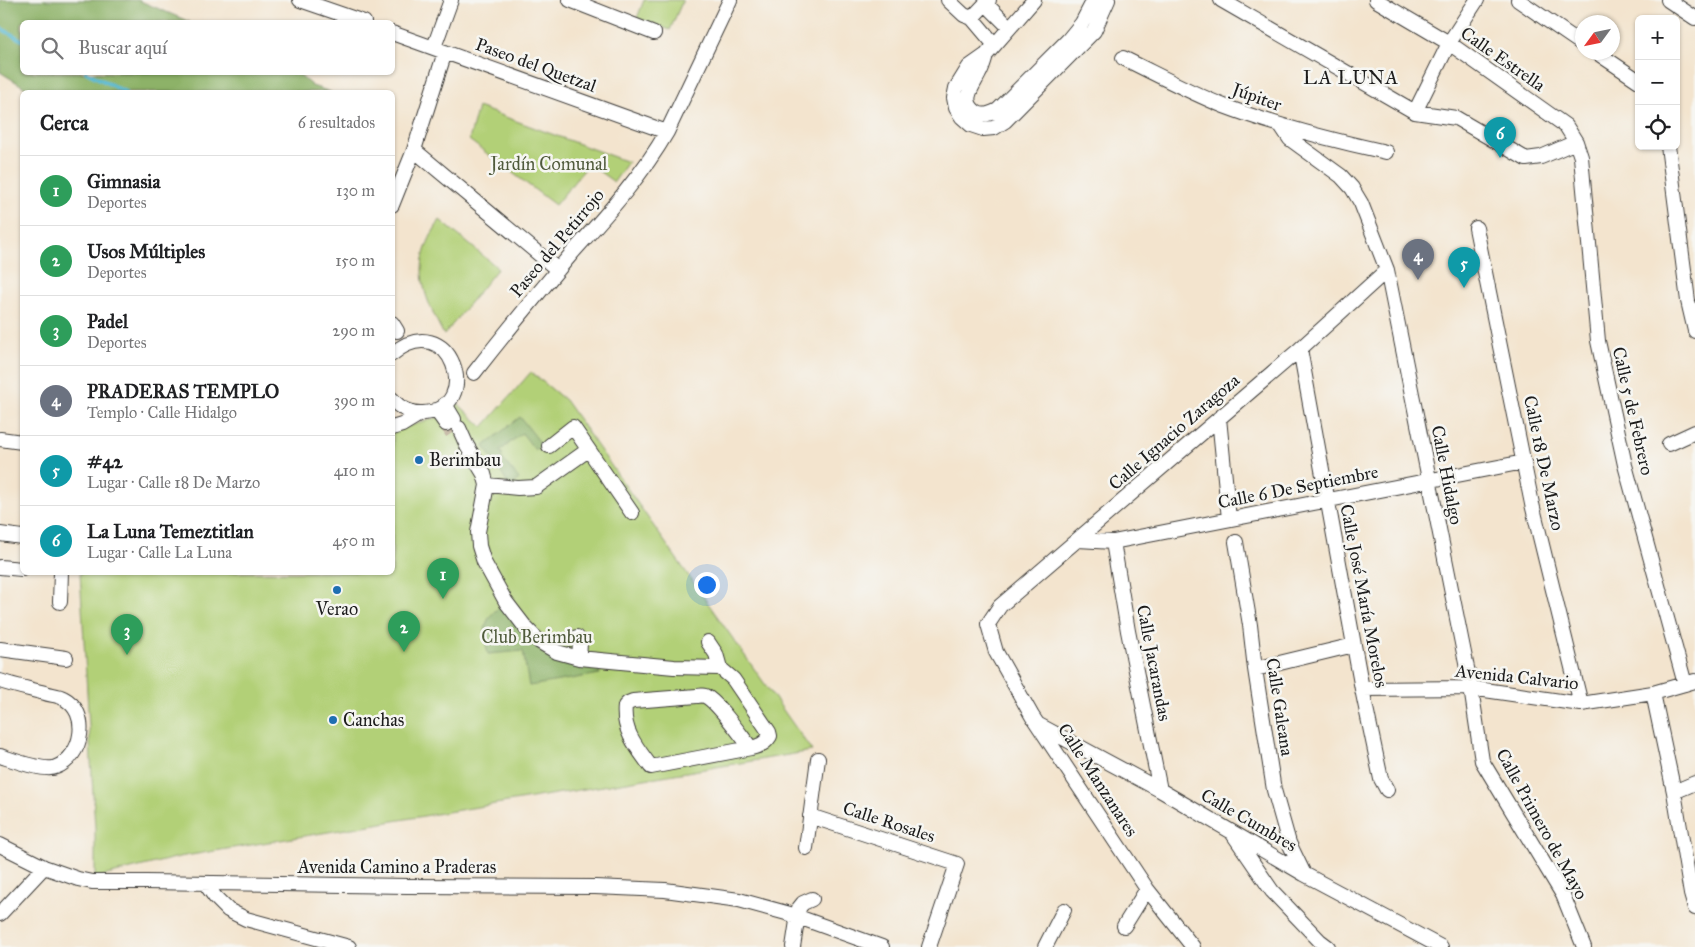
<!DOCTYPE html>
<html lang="es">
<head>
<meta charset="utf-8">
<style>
	body { margin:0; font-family:"IM FELL Great Primer",serif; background:#f2f2f2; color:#202124 }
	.controls { position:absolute; right:15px; top:15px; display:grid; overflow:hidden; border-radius:8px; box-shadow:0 1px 4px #0004 }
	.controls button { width:45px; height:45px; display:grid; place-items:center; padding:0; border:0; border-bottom:1px solid #e0e0e0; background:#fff; color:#202124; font:25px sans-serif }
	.compass { position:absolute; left:1575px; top:15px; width:45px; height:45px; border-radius:50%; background:#fff; box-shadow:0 1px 4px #0004; rotate:237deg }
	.you { position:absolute; left:706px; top:584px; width:18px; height:18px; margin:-12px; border:4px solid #fff; border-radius:50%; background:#1a73e8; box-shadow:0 0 0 8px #1a73e833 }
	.badge { display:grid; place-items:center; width:32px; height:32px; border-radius:50%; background:#0b8043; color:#fff; font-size:16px; font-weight:700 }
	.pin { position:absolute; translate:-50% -41px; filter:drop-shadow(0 1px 2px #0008) }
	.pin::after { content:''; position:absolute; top:26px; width:18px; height:15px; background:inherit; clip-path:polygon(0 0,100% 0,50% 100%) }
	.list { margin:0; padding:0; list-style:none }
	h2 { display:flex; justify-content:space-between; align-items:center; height:65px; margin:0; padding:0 20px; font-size:21px }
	h2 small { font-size:16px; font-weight:400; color:#757577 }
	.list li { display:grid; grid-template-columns:32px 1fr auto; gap:15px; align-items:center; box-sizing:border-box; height:70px; padding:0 20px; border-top:1px solid #e0e0e0 }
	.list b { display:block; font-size:19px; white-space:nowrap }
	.list p { margin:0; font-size:16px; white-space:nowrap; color:#757577 }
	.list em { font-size:16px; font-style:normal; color:#757577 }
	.icon { flex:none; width:28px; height:28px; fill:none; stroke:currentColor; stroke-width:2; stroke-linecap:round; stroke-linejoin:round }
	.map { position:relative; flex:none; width:1695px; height:947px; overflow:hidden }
	.search { position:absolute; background:#fff; box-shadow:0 1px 4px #0004; left:20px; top:20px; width:375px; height:55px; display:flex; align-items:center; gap:12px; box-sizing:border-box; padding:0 18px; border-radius:8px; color:#757577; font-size:19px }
	.panel { position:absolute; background:#fff; box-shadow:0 1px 4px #0004; left:20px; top:90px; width:375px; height:485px; border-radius:8px }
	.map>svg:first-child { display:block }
</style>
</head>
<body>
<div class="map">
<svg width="1695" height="947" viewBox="0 0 1695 947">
	<rect width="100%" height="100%" fill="#f6f6f2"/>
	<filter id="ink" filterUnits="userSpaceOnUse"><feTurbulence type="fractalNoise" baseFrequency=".02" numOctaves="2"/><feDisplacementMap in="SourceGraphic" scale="10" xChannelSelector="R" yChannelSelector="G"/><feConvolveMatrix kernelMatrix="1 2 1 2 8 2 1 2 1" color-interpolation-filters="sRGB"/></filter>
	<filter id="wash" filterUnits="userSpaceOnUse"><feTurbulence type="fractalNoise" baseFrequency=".0096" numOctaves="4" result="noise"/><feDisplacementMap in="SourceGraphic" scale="20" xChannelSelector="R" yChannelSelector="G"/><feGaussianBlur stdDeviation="1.12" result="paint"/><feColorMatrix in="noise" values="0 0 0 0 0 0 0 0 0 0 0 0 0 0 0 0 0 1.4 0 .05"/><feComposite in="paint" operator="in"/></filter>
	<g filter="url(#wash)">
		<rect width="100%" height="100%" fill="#f3e4ce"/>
		<!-- green -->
		<path fill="#b2d077" stroke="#67764a" d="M644 0H683L670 30 637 18Z
			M478 107 628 162 614 182 589 164 555 205 469 140Z
			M440 220 498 268 444 335C429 306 414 277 427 245 430 236 435 228 440 220Z
			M531 372 565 400 812 751 179 857 95 878V828L80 573 392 572 393 431 439 417 456 402 483 427Z"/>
		<!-- forest -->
		<path fill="#8db268" stroke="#546742" d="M0 0H138L190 22H22V72L297 73 312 86 331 92H32L0 72Z
			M520 417 542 445 535 450 522 433 500 451 503 455 501 457 519 479 510 487 484 446Z
			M503 605C517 625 538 656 563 663 574 666 587 665 598 666L600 674 529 686 523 651 488 654C483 632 482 618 503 605Z"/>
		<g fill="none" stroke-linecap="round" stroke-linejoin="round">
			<!-- stream -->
			<path stroke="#55b9d4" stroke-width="4" d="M0 28 22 40
				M86 72 125 92"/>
		</g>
	</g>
	<g filter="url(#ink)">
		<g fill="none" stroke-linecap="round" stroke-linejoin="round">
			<!-- minor-tunnel -->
			<path stroke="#c8bcaa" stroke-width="14" stroke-dasharray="14 7" stroke-linecap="butt" d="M446 424 452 433"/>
			<defs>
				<path id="minor" d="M300 0 364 22
					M570 0 654 33
					M948 0 964 15 972 18 989 0
					M1034 0 986 55 969 67 956 88 954 98 956 108 962 117 971 125 983 129 994 128 1005 121 1094 31 1108 0
					M1221 0 1415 112 1456 118 1526 159 1541 157 1576 142
					M1376 0 1449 43 1566 126 1576 142 1581 157 1598 341 1625 465 1685 684
					M1518 0 1582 44
					M1668 0 1695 18
					M986 4 1009 27
					M972 18 994 44
					M392 33 667 132
					M434 47 451 0
					M1596 52 1639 81
					M986 55C984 62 982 69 979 74 973 86 960 101 976 112 983 117 990 114 998 110L1068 40 1082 23 1094 0
					M1123 58C1156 74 1189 92 1224 106 1277 126 1331 140 1386 152
					M1415 112 1449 43 1477 0
					M1282 127 1290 139 1341 176 1352 188 1361 203 1387 270 1471 688 1482 761 1563 895 1584 947
					M1668 146 1688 301 1695 331
					M414 150 558 270
					M392 205 414 150 445 52
					M1476 228 1532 504 1581 704
					M392 323 397 331
					M1300 349 1362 689 1381 779 1387 790
					M392 354C451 305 485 410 423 413 412 414 399 408 392 399
					M474 373C506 332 539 292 573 252 607 214 641 177 667 132L730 0
					M445 404 454 419
					M436 410 446 424
					M1219 418 1229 519
					M392 428 402 425 420 414
					M459 428 467 446 484 474 487 485 478 532 479 546 484 562 506 602 526 628 540 642 557 652 579 658 674 667 720 668 733 679 769 732 770 736C765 744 759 746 751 748L651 767C638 749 622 731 625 706L628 703 633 701 697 696C699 696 702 695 705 696 717 701 742 737 751 748
					M0 439 22 442
					M1669 444 1695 432
					M549 446 573 427 632 513
					M487 485 518 488 536 487 588 450
					M0 534 22 537
					M1078 540 1113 542 1524 462
					M1113 542 1128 631 1160 790
					M1236 542 1250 625 1255 669 1274 790 1289 843 1304 874
					M0 567 22 569
					M60 602 61 572
					M577 637 580 643 579 658
					M708 642 716 654 720 668
					M0 649 66 658
					M1255 669 1354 645
					M0 681C15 686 30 689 45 693 50 695 58 695 63 698 91 712 83 757 56 767 45 772 13 760 0 756
					M1362 689 1471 688 1581 704 1653 693 1695 681
					M1653 693 1674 792 1691 894 1695 908
					M1039 725 1160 790 1304 874 1441 947
					M1674 792 1695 783
					M810 816 957 864 929 947
					M1233 834 1272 891 1320 941 1328 947
					M0 845 44 867 78 879 92 882H146L407 886 595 887 665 890 739 900 790 914 882 947
					M806 848 818 759
					M205 883 215 897 228 910 246 919 349 947
					M0 914 44 867
					M1124 926 1147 889
					M793 947 799 908 803 903 812 899
					M1045 947 1064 910
					M1193 947 1147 889 1032 716 996 652 988 624 1000 606 1300 349 1387 270"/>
			</defs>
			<!-- minor casing -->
			<use href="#minor" stroke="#3c3a37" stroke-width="16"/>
			<!-- minor -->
			<use href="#minor" stroke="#fff" stroke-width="14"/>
		</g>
	</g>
	<!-- markers -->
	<g fill="#1f6fb2" stroke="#f6f6f2" stroke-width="2">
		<circle cx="419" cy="460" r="5"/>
		<circle cx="337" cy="590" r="5"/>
		<circle cx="333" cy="720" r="5"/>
	</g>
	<g text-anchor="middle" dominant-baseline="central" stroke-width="5" stroke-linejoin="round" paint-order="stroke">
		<!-- street labels -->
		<g font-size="18" fill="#1c1c1c" stroke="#f6f6f2">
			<text transform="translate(1503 59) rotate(35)">Calle Estrella</text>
			<text transform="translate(536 65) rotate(20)">Paseo del Quetzal</text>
			<text transform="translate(1257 97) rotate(20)">Júpiter</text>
			<text transform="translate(557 243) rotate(-50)">Paseo del Petirrojo</text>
			<text transform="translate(1633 411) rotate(77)">Calle 5 de Febrero</text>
			<text transform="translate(1174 432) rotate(-41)">Calle Ignacio Zaragoza</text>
			<text transform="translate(1544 463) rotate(78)">Calle 18 De Marzo</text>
			<text transform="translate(1447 475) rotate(79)">Calle Hidalgo</text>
			<text transform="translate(1298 487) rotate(-11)">Calle 6 De Septiembre</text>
			<text transform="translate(1364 596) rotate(79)">Calle José María Morelos</text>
			<text transform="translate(1154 663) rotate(79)">Calle Jacarandas</text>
			<text transform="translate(1517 677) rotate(6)">Avenida Calvario</text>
			<text transform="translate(1280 707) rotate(81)">Calle Galeana</text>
			<text transform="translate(1098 780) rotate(57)">Calle Manzanares</text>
			<text transform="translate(1249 820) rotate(30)">Calle Cumbres</text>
			<text transform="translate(889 822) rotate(18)">Calle Rosales</text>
			<text transform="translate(1542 824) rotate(61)">Calle Primero de Mayo</text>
			<text x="397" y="867">Avenida Camino a Praderas</text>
		</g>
		<!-- park labels -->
		<g font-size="18" fill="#505b3c" stroke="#f6f6f2">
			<text x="549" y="164">Jardín Comunal</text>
			<text x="537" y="637">Club Berimbau</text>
		</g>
		<!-- poi labels -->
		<g font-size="18" fill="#1c1c1c" stroke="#f6f6f2" text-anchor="start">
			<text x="429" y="460">Berimbau</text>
			<text x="337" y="609" text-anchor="middle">Verao</text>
			<text x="343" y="720">Canchas</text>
		</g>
		<!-- neighbourhood labels -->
		<g font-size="19" letter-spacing="1" fill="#1c1c1c" stroke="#f6f6f2">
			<text x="1351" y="77">LA LUNA</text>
		</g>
	</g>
</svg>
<div class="controls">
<button>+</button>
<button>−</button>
<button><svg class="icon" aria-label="locate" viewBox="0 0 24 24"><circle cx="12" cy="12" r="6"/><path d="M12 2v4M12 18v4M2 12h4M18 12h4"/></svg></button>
</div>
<svg class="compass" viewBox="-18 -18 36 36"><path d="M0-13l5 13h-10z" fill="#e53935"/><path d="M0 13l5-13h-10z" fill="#757577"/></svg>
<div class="you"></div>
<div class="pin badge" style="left:443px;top:599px;background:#2e9e5b">1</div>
<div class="pin badge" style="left:404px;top:652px;background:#2e9e5b">2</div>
<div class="pin badge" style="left:127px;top:655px;background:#2e9e5b">3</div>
<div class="pin badge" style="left:1418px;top:280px;background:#6b7280">4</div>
<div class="pin badge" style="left:1464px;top:288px;background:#0f9aa8">5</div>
<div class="pin badge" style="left:1500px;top:158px;background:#0f9aa8">6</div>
<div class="search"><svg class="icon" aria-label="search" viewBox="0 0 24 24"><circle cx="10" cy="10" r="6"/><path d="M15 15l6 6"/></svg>Buscar aquí</div>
<section class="panel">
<h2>Cerca<small>6 resultados</small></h2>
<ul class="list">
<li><span class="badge" style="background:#2e9e5b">1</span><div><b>Gimnasia</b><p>Deportes</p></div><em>130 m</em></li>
<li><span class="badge" style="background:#2e9e5b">2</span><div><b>Usos Múltiples</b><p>Deportes</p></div><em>150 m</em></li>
<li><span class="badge" style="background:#2e9e5b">3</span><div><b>Padel</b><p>Deportes</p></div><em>290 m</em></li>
<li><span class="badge" style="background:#6b7280">4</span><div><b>PRADERAS TEMPLO</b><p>Templo · Calle Hidalgo</p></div><em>390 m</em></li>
<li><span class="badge" style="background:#0f9aa8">5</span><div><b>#42</b><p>Lugar · Calle 18 De Marzo</p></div><em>410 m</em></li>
<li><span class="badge" style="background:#0f9aa8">6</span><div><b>La Luna Temeztitlan</b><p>Lugar · Calle La Luna</p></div><em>450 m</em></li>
</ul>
</section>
</div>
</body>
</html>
